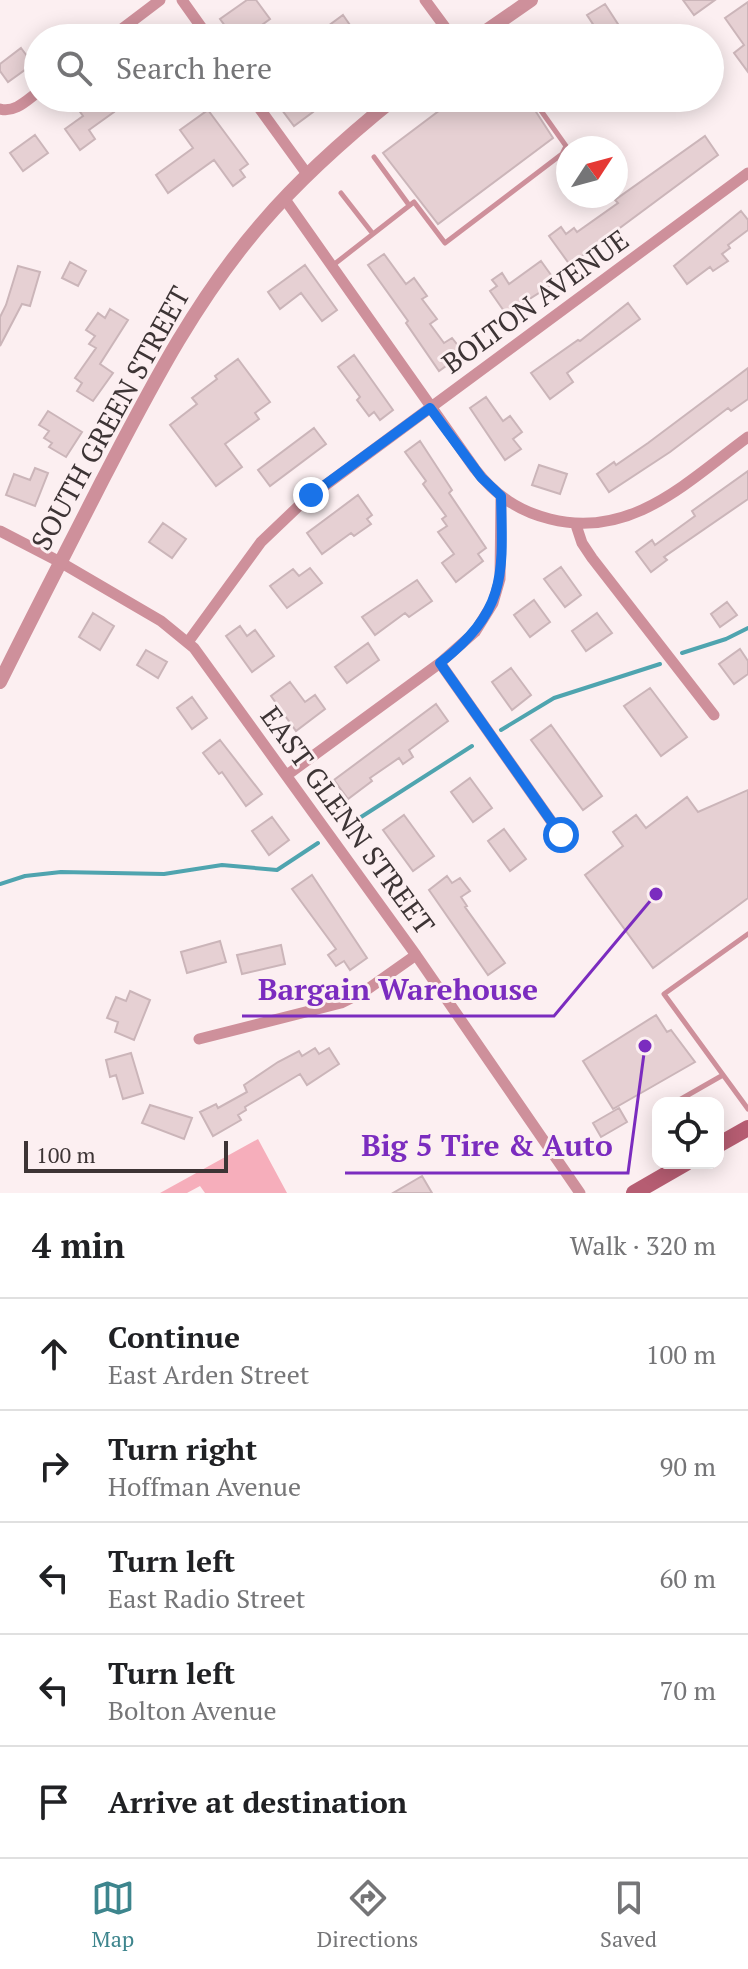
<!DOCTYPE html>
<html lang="en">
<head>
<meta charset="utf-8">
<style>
	body { margin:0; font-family:"PT Serif",serif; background:#f6f6f6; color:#202124 }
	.controls { position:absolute; right:24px; bottom:24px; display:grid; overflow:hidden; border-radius:16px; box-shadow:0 4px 20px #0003 }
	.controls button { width:72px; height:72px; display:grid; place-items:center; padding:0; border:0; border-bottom:2px solid #e0e0e0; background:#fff; color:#202124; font:40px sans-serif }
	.compass { position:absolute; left:556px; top:136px; width:72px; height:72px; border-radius:50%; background:#fff; box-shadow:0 4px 20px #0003; rotate:54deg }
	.scale { position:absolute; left:24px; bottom:20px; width:204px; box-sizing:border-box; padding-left:8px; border:4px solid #3d3435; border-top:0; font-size:22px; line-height:28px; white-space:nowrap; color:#3d3435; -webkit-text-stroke:6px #fceff1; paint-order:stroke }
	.stop { position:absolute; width:24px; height:24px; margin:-18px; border:6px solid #1a73e8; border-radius:50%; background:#fff }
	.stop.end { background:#1a73e8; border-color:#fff; box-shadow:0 2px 8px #0008 }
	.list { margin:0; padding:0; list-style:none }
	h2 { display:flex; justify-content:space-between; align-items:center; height:104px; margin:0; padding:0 32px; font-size:34px }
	h2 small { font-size:26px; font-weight:400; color:#757577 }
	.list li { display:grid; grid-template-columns:52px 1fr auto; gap:24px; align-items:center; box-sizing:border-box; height:112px; padding:0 32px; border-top:2px solid #e0e0e0 }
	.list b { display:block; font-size:30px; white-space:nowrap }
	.list p { margin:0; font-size:26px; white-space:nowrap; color:#757577 }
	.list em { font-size:26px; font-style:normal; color:#757577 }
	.icon { flex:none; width:44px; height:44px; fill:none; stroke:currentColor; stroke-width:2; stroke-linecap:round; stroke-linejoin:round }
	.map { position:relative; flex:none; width:748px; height:1193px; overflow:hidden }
	.search { position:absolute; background:#fff; box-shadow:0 4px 20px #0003; left:24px; right:24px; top:24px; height:88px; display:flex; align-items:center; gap:20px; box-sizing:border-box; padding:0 28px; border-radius:44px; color:#757577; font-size:30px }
	.sheet { height:664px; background:#fff }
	nav { display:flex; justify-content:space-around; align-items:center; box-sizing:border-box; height:112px; border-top:2px solid #e0e0e0; background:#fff; font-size:22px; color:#757577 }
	nav a { display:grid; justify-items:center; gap:4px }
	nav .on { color:#3d858d }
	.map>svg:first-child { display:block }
</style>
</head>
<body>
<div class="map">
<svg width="748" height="1193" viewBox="0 0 748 1193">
	<rect width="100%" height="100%" fill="#fceff1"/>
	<!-- green -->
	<path fill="#f6aebb" d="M258 1139 287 1193H205L200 1186 187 1193H160Z"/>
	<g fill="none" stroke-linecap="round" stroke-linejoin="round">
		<!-- stream -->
		<path stroke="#4fa4af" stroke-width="4" d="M682 653 726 639 748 628
			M501 730 554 698 660 664
			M347 826 472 746
			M0 884 25 876 61 872 164 874 222 865 277 870 318 843"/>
	</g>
	<!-- building -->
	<path fill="#e6d0d3" stroke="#cbb5b9" stroke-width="2" d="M247 0H256L270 19 244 38H234L220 19Z
		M683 0H715L694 15Z
		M748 2V72L734 53 744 45 725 18Z
		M605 4 627 38H602L587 15Z
		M343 15 359 38H331L324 29Z
		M21 48 33 64 8 82 0 71V64Z
		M70 98H104L114 112 89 130 95 139 80 150 65 129 83 116Z
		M273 98H303L313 112 294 126Z
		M456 98H527L553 138 438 224 383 153Z
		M208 110 248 164 240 170 245 177 233 186 214 160 168 193 156 175 193 148 180 130Z
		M35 135 48 153 23 171 10 153Z
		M705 136 718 155 570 265 549 236 561 227 566 234 574 228 577 232 618 203 615 200Z
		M741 211 748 220V230L728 245 730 248 722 254 728 261 713 271 710 267 687 284 674 266Z
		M384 254 406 284 414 278 427 296 422 299 437 319 430 324 444 343 452 338 464 353 439 371 406 323 408 321 368 265Z
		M541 261 556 282 506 314 490 291 497 286 492 280 502 273 509 284Z
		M70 262 86 271 78 286 62 278Z
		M305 265 337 310 322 321 301 293 280 309 268 292Z
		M18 266 40 272 30 306 22 304 0 346V317L6 305Z
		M628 303 640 319 567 373 573 382 550 399 531 373 578 340 580 341Z
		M110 309 128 320 100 364 113 373 93 401 77 391 82 383 75 378 96 348 89 344 95 336 86 330 98 313 105 318Z
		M354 355 393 410 380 420 374 412 369 416 357 400 360 397 338 367Z
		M238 359 270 402 255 413 259 419 225 444 242 467 216 486 170 425 197 404 192 398 217 379 215 376Z
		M748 368V399L731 411 728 408 670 452 609 492 597 474 614 462 616 465 648 443Z
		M486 397 503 421 510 416 522 432 513 439 521 449 505 460 470 408Z
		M48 411 82 432 66 457 49 447 52 443 44 438 49 431 39 425Z
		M314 428 326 444 270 486 258 470Z
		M420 441 452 490 449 493 486 548 478 554 483 561 456 582 442 563 454 554 438 532 447 526 442 519 446 516 423 484 426 481 405 452Z
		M539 465 567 474 560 494 532 485Z
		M35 468 48 473 35 506 6 495 14 474 30 480Z
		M748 471V499L664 557 667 560 651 572 636 552 652 540 655 545 695 516 692 511Z
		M358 495 372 515 367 519 371 524 354 536 351 533 322 554 307 533Z
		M163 523 186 539 172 558 149 542Z
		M561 567 581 595 565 607 544 579Z
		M310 568 322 583 287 608 270 586 293 569 299 576Z
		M417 580 432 601 409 617 405 613 375 635 362 617Z
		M534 600 550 622 530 637 514 615Z
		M727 602 737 615 720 627 711 614Z
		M93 613 114 626 100 650 79 637Z
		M597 613 612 633 586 651 572 631Z
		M240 626 247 636 255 630 274 656 252 672 226 636Z
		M368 643 379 660 347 683 335 667Z
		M740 649 748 661V674L734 684 719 664Z
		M146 650 167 662 158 678 137 665Z
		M511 668 531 695 512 710 492 682Z
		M290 682 305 702 315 695 325 709 296 731 271 696Z
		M650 688 687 737 661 756 624 706Z
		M192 697 207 718 192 729 177 708Z
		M436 704 448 721 409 750 413 757 403 764 399 758 370 778 372 781 348 799 334 780Z
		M551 725 602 796 583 810 531 740Z
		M220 740 262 794 246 806 222 772 219 774 203 753Z
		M470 778 492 808 473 822 451 792Z
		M748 790V898L653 968 585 875 623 846 613 832 636 815 646 828 687 797 698 812Z
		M404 815 434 856 413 871 383 830Z
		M272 817 289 840 269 855 252 831Z
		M504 829 526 859 510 871 488 841Z
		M312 875 367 958 350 970 344 961 336 966 328 955 336 949 292 889Z
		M447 876 452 883 460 878 470 891 461 897 467 906 465 907 505 963 488 975 429 890Z
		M220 941 226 962 187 973 181 952Z
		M281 945 285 964 242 974 237 955Z
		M130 991 150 1000 134 1040 115 1032 118 1022 107 1018 116 997 126 1001Z
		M656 1015 667 1032 671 1030 695 1062 613 1109 583 1061Z
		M315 1048 319 1054 329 1048 339 1064 307 1085 300 1074 245 1107 246 1110 238 1115 241 1120 213 1136 200 1112 216 1104 218 1108 247 1092 244 1085 278 1062 299 1051 302 1056Z
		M131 1053 143 1093 123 1099 116 1075 110 1077 106 1060Z
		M150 1105 192 1118 184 1139 142 1123Z
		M619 1108 627 1122 601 1137 593 1123Z
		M422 1176 432 1193H393Z"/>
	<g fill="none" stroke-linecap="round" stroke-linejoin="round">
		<!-- service -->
		<path stroke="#ce909b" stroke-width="5" d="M374 157 409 205
			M341 193 373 234
			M332 266 414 202 445 243 562 154 566 146 532 98
			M748 934 664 994 748 1109
			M674 1103 723 1075"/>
		<!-- minor -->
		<path stroke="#ce909b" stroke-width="11" d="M182 0 209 38
			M425 0 453 38
			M110 38 160 0
			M252 98 307 174
			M0 109C15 113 27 100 38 92
			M284 198 475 469C495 495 518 511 550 519 631 540 688 481 748 437
			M576 525 582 543 592 558 714 715
			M0 531 60 562 161 621 194 648 416 955 580 1193
			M188 642 261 542 304 501 748 173
			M440 663 561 835
			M287 775 440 663 475 632 493 603 500 579 501 496
			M199 1039 341 1003 365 991 416 955"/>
		<!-- tertiary -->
		<path stroke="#ce909b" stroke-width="14" d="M476 38 531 0
			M0 682C33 615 68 548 102 481 149 391 195 300 262 223 302 176 348 136 395 98"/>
		<!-- secondary -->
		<path stroke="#b65d72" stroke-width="16" d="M718 1145 748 1128
			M634 1193 686 1163"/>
	</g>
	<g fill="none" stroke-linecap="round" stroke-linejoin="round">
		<!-- route -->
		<path stroke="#1a73e8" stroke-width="10" d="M311 495 430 408 481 477 501 496C503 575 507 610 440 663L561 835"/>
	</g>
	<g text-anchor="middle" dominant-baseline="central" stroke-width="6" stroke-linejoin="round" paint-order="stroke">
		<!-- street labels -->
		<g font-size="28" fill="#3d3435" stroke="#fceff1">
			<text transform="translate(535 301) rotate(-36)">BOLTON AVENUE</text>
			<text transform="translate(110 418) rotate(-61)">SOUTH GREEN STREET</text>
			<text transform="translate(348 820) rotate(54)">EAST GLENN STREET</text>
		</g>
	</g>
	<!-- callouts -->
	<path fill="none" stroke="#7b2cbf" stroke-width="3" d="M656 894L554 1016H242M645 1046L628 1173H345"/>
	<g fill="#7b2cbf" stroke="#fceff1" stroke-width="3">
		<circle cx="656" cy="894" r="8"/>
		<circle cx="645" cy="1046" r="8"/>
	</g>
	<g font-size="30" text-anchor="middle" font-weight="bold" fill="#7b2cbf" stroke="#fceff1" stroke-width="6" stroke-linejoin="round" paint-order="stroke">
		<text x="398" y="1000">Bargain Warehouse</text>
		<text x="487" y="1156">Big 5 Tire &amp; Auto</text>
	</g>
</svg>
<div class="controls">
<button><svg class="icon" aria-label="locate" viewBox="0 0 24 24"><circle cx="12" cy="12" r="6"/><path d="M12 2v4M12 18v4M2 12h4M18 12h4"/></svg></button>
</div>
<svg class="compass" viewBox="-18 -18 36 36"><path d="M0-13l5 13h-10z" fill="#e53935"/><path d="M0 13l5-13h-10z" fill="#757577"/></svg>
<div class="scale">100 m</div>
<div class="stop" style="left:561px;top:835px"></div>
<div class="stop end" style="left:311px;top:495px"></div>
<div class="search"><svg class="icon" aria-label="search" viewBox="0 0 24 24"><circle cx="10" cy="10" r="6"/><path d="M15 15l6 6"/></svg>Search here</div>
</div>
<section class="sheet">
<h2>4 min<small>Walk · 320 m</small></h2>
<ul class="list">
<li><svg class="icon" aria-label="ahead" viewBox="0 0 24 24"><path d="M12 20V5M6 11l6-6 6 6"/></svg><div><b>Continue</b><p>East Arden Street</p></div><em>100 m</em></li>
<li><svg class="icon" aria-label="right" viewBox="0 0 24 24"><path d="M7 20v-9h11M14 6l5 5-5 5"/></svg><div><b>Turn right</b><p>Hoffman Avenue</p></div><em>90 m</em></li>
<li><svg class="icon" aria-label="left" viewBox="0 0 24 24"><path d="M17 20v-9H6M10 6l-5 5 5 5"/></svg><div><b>Turn left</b><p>East Radio Street</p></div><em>60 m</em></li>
<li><svg class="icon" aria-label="left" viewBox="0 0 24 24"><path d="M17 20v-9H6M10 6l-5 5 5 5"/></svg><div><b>Turn left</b><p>Bolton Avenue</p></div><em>70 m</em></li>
<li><svg class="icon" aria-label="arrive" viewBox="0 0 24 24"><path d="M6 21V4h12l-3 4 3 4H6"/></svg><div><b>Arrive at destination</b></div></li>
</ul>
</section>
<nav>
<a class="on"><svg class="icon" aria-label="map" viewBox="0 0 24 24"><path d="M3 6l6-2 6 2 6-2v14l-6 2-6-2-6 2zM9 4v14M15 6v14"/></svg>Map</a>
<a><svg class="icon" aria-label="directions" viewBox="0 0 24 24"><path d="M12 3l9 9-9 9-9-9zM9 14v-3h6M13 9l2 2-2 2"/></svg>Directions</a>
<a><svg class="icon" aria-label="saved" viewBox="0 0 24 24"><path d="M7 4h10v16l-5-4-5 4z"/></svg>Saved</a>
</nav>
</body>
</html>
